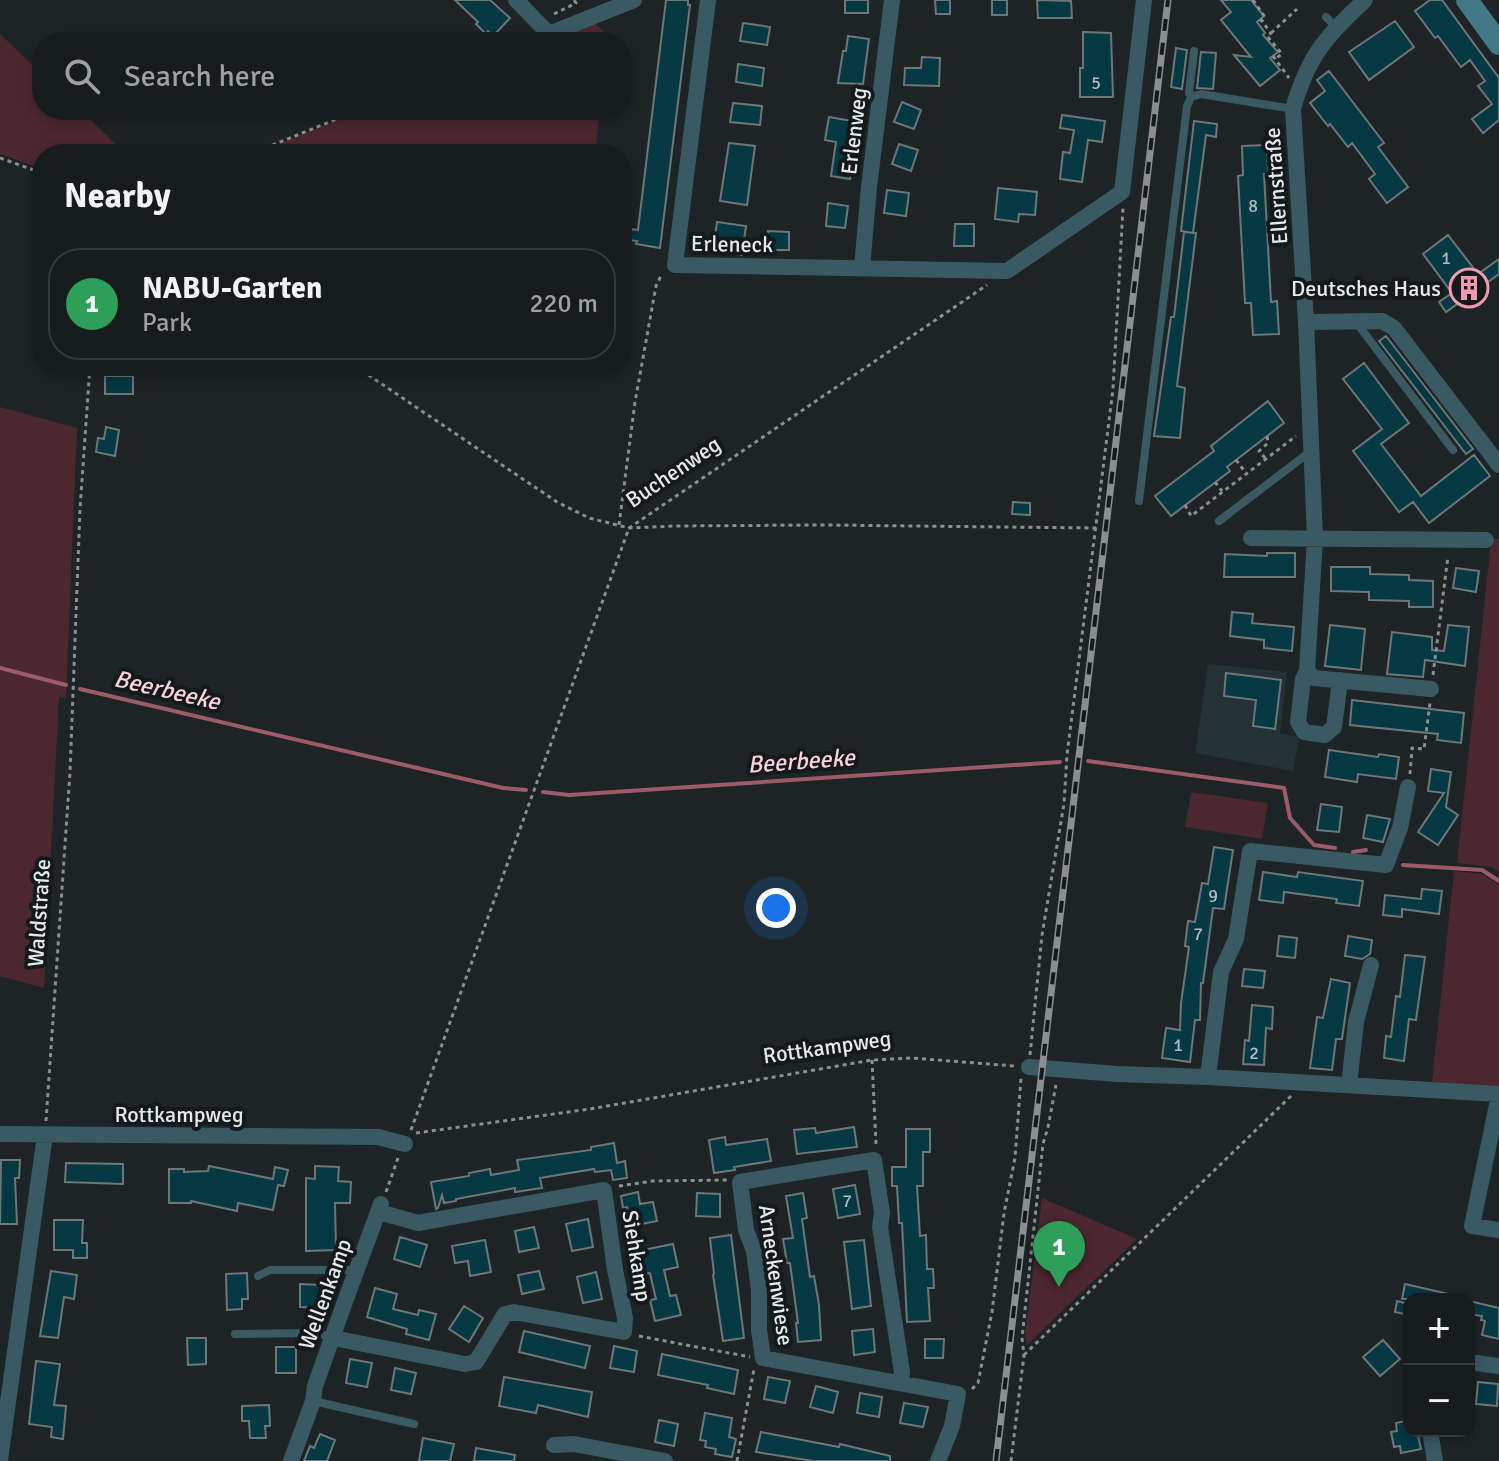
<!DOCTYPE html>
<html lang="en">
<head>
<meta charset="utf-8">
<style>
	body { margin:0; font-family:Signika,sans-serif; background:#1f2425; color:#f1f3f6 }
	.controls { position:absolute; right:24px; bottom:24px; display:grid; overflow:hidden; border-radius:16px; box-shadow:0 4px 12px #0003 }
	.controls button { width:72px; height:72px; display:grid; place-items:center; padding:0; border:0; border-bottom:2px solid #35393b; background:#161b1c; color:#f1f3f6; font:40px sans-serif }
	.you { position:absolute; left:776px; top:908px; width:28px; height:28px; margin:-20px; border:6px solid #fff; border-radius:50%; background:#1a73e8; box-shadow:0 0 0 12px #1a73e833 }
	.badge { display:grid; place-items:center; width:52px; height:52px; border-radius:50%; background:#f29aad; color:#fff; font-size:26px; font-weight:700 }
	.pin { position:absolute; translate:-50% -66px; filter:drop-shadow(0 2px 4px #0008) }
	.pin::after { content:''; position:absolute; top:42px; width:28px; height:24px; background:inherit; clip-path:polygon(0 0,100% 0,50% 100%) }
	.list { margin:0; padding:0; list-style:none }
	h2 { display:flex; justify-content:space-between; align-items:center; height:104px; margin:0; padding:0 32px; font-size:34px }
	h2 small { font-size:26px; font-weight:400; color:#9ea1a3 }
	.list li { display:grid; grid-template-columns:52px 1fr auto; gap:24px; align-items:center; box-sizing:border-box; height:112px; margin:0 16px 16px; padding:0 16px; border:2px solid #35393b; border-radius:32px }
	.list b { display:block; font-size:30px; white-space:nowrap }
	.list p { margin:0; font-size:26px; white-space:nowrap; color:#9ea1a3 }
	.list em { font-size:26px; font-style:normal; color:#9ea1a3 }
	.icon { flex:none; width:44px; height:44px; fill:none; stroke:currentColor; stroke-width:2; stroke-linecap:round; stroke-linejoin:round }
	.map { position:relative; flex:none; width:1499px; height:1461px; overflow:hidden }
	.search { position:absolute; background:#161b1c; box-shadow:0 4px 12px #0003; left:32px; top:32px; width:600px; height:88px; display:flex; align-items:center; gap:20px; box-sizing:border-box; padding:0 28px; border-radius:32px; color:#9ea1a3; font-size:30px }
	.panel { position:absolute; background:#161b1c; box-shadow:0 4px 12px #0003; left:32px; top:144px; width:600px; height:232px; border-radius:32px }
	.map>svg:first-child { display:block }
</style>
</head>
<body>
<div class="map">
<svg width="1499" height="1461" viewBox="0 0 1499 1461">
	<rect width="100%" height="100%" fill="#1d2426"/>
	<!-- built -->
	<path fill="#243135" d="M1208 664 1287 672 1280 733 1299 737 1293 771 1195 753Z"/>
	<!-- green -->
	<path fill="#4b272f" d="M591 20 609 36V42H535Z
		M0 34 42 74V110H80L126 154H42V169L0 154Z
		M363 110H600L595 154H253Z
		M0 407 77 428 66 698 59 697 44 988 0 976Z
		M1495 539H1499V872L1491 867 1457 863 1491 541Z
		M1191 792 1268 803 1262 839 1185 827Z
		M1454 871 1483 874 1499 885V1088L1432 1082Z
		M1042 1198 1137 1239 1027 1345 1025 1335Z"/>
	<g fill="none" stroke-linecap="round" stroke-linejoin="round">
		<!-- stream -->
		<path stroke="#9d5a69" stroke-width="4" d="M0 668 66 685
			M80 689 503 788 526 790
			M1088 761 1284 788 1290 818 1314 845 1335 848
			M543 792 569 795 1060 762
			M1353 852 1366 850
			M1403 865 1482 870 1499 881"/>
	</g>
	<!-- building -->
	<path fill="#043843" stroke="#6e7678" stroke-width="2" d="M455 0H490L510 18 493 36 488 31 486 34 476 24 478 22Z
		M666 0H688V5H690L660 248 636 244 637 241 629 240 630 229 638 230Z
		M845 0H868V13H845Z
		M935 0H950V14H936Z
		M992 0H1007V15H992Z
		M1037 0 1071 1 1072 18H1038Z
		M1221 0H1251L1264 16 1257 22 1265 33 1263 35 1278 52 1270 58 1280 70 1260 86 1234 55 1251 57 1221 20 1231 12Z
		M1430 0H1442L1499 78V120L1483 133 1472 119 1492 104 1478 86 1485 81 1470 60 1461 67 1438 36 1435 38 1415 11Z
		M1395 21 1414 47 1369 80 1349 52Z
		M743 23 770 27 767 45 740 41Z
		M1083 32 1111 33 1113 97H1080V68H1083Z
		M848 36 869 39 863 84 838 83 843 51H846Z
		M1176 48 1187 50 1182 89 1171 87Z
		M1201 52 1216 53 1213 89 1197 88Z
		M922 57 940 58 939 86 904 85 905 68H921Z
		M738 64 764 68 762 86 736 82Z
		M1329 71 1384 143 1378 147 1408 187 1387 203 1369 179 1375 174 1352 143 1348 147 1330 124 1328 126 1310 103 1325 91 1317 80Z
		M902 102 921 110 914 129 894 122Z
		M733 103 762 106 760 125 730 122Z
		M1062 115 1105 121 1102 142 1088 140 1082 182 1060 179 1063 152 1070 153 1074 130 1060 128Z
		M829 117 858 122 850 179 831 176 836 142 825 140Z
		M1194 121 1217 124 1216 137 1206 135 1193 233 1181 231Z
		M729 143 755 146 747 205 720 201Z
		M899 144 918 150 911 171 892 164Z
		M1267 145 1268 174H1264L1271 302 1277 301 1279 334 1253 335 1251 303H1245L1238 176 1243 175 1242 146Z
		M998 188 1037 192 1035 215 1019 214 1018 222 995 219Z
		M887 190 909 193 906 216 884 213Z
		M828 203 848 206 845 228 826 226Z
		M717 222 746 226 742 255 729 253 730 245 714 243Z
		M955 224H974V246H954Z
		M768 231 789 232V250H768Z
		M1184 232 1196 233 1177 386 1185 388 1180 438 1154 436 1171 317H1174Z
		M1448 235 1478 274 1499 259V274L1446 312 1439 302 1452 293 1423 254Z
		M1386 336 1473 449 1466 454 1379 341Z
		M1364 363 1409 423 1381 444 1421 496 1474 455 1490 476 1429 523 1413 502 1399 512 1353 451 1382 429 1343 379Z
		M105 376H133V394H105Z
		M1268 401 1284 423 1227 467 1230 471 1171 516 1155 496 1214 451 1211 446Z
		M106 427 119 430 115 456 96 452 98 438 104 439Z
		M1013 502 1030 503V515L1012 514Z
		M1267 553H1295V577H1224L1225 554 1267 556Z
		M1331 567H1370V574L1409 575V580L1433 581V607H1409V601L1369 600V592L1331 591Z
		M1456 568 1479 571 1476 592 1453 588Z
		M1232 612 1253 614 1252 623 1294 627 1292 651 1264 648V640L1230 636Z
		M1330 625 1365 629 1361 670 1325 666Z
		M1448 625 1469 627 1465 666 1425 660 1423 677 1387 674 1392 632 1432 637V650L1444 651Z
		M1226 673 1281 680 1275 729 1253 726 1256 700 1224 696Z
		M1352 700 1464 713 1461 743 1437 740 1438 734 1350 725Z
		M1329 750 1378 757 1379 754 1399 757 1396 779 1358 774 1357 782 1325 777Z
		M1431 769 1451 772 1446 807 1458 815 1438 845 1418 832 1444 793 1428 791Z
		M1321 804 1342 807 1339 832 1317 830Z
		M1367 815 1390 819 1383 842 1363 838Z
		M1214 847 1233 850 1224 909 1213 908 1203 983H1201L1200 1020H1195L1190 1062 1162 1058 1166 1028 1180 1030 1181 1003 1189 947 1185 946 1188 921 1195 922 1202 883 1208 884Z
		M1263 872 1297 877 1298 872 1363 881 1359 906 1336 903 1337 899 1284 892 1283 903 1259 900Z
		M1422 889 1442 891 1439 914 1402 909V917L1383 915 1385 895 1421 899Z
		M1279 936 1297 938 1295 958 1277 956Z
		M1348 936 1372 940 1370 954 1362 959 1345 956Z
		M1405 955 1425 957 1416 1020 1409 1019 1404 1061 1384 1058 1386 1036 1391 1037 1396 996 1400 997Z
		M1244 969 1265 971 1263 988 1242 986Z
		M1331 979 1350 983 1342 1039H1336L1332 1070 1310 1068 1317 1017 1323 1018Z
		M1252 1005 1273 1007 1272 1029 1266 1028 1264 1065 1243 1064 1245 1040 1249 1041Z
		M854 1127 857 1147 797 1154 794 1130 815 1128 816 1133Z
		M906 1129H930V1152H923V1186H917L920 1236 926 1235 927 1269H933L934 1288H928L930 1321 907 1322 902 1223H899L897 1186H892V1167H906Z
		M725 1137 726 1145 767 1139 771 1161 734 1167 735 1170 714 1173 709 1140Z
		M614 1143 617 1163 625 1161 627 1178 613 1180 611 1170 595 1172 594 1169 540 1178 542 1188 515 1192V1188L456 1199V1201L444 1203 442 1195 438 1208 436 1209 431 1182 469 1176V1173L490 1169 491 1175 519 1170 517 1160 591 1150V1147Z
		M1 1160H20L19 1178H15L17 1224H0Z
		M66 1163 123 1164V1184L65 1182Z
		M209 1166 273 1179 275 1167 288 1170 284 1186 278 1185 273 1210 238 1203 237 1211 191 1201V1203H169V1169H184V1172L208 1171Z
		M315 1166 339 1167 338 1181 351 1182 350 1203H335L336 1250 306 1251V1178L315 1179Z
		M855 1185 860 1214 838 1218 833 1189Z
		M638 1192 640 1204 653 1202 657 1221 631 1226 627 1207 623 1208 621 1196Z
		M697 1193 720 1194V1217L696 1216Z
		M803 1193 807 1218 802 1219 810 1277 814 1276 819 1305 821 1340 798 1342 796 1323H798L790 1263H787L783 1239 793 1238 786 1196Z
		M588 1219 593 1247 572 1251 566 1224Z
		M54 1220H83L82 1243H87V1258H73V1250H54Z
		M534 1227 539 1248 519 1252 515 1231Z
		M731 1235 744 1338 723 1341 713 1275 714 1274 710 1238Z
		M400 1237 427 1245 420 1267 394 1259Z
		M485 1240 491 1272 470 1276 468 1261 455 1263 452 1246Z
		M864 1240 871 1306 852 1309 844 1242Z
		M673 1244 678 1267 664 1270 670 1296 676 1295 681 1315 655 1321 650 1300 656 1299 650 1273 643 1274 638 1251Z
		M51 1271 77 1275 74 1299 64 1297 58 1338 40 1336Z
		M539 1271 544 1289 522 1294 518 1275Z
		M596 1272 602 1299 583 1303 577 1277Z
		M247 1273 248 1299H242V1309L227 1310 226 1274Z
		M300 1284 322 1285V1308L300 1307Z
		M1405 1284 1449 1294V1299H1402Z
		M375 1288 397 1294 393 1309 418 1315 419 1310 436 1314 429 1340 406 1334 407 1329 367 1317Z
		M1397 1301 1409 1304V1315L1395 1312Z
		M1469 1301 1499 1308V1339L1482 1335 1485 1321 1481 1320 1482 1316 1469 1314Z
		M464 1306 483 1318 469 1342 449 1329Z
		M873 1329 875 1352 854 1355 852 1331Z
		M524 1331 590 1346 585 1368 519 1352Z
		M187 1338H206V1364L188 1365Z
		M925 1339H944L943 1358H925Z
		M1383 1340 1400 1359 1380 1376 1363 1357Z
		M614 1346 637 1351 634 1372 610 1368Z
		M276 1347H296V1373H276Z
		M662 1354 738 1370 734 1394 707 1388 708 1385 658 1375Z
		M350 1359 372 1363 367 1387 346 1383Z
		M36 1361 60 1364 54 1405 66 1406 63 1439 51 1437 52 1427 29 1424Z
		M395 1368 416 1373 411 1394 391 1390Z
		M504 1377 592 1392 588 1417 538 1405 536 1413 499 1406Z
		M768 1377 790 1381 785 1403 764 1399Z
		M1478 1382 1498 1384 1497 1406 1476 1404Z
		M816 1386 838 1392 833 1413 810 1407Z
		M860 1393 882 1397 879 1417 857 1413Z
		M904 1403 928 1407 923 1427 900 1423Z
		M269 1405 270 1426H265L266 1438H250L249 1421H242V1406Z
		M705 1413 732 1418 729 1437 736 1439 732 1457 715 1454 716 1449 705 1447 706 1441 700 1440Z
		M659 1420 678 1424 674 1446 655 1442Z
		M1409 1420V1431H1417L1421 1449 1401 1453 1400 1446 1394 1447 1391 1432 1397 1431 1396 1423Z
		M761 1432 839 1447 840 1444 890 1456V1461H813L756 1452Z
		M320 1434 335 1440 327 1461H304L310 1446 314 1448Z
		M423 1438 454 1444 450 1461H419Z
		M476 1448 515 1455 514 1461H474Z"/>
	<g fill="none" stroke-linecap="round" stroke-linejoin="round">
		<!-- path -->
		<path stroke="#8a8f91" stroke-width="3" stroke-dasharray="4 4" stroke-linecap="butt" d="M1253 0 1265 17 1262 21
			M554 14 576 3 574 0
			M1260 19 1271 33 1267 36 1282 54 1275 59
			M1271 33 1297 9
			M1273 56 1289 78
			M250 154 359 110
			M0 158 42 173
			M355 366 557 502 589 518 629 528 675 526 823 525 1096 528
			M1265 458 1259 451 1268 443 1267 436
			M1236 460 1246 473
			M1215 482 1222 491
			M1185 505 1191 516 1296 436
			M619 525 635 402 656 286 662 274
			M1433 675 1448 556
			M1410 774 1412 748 1424 749 1430 703
			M1030 1055 1042 935 1064 804 1067 755 1113 389 1123 208
			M872 1060 876 1144
			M46 1121 70 772 80 509 90 366
			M411 1130 629 528 987 285
			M416 1133 590 1109 872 1060 912 1058 1014 1066
			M619 1186 653 1181 727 1180
			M386 1192 398 1158
			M639 1336 750 1357
			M1024 1355 1291 1096
			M972 1389 978 1383 992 1312 1004 1213 1015 1158 1021 1078
			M737 1461 754 1369
			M1011 1461 1024 1355 1022 1338 1043 1144 1048 1127 1056 1085"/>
		<!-- service -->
		<path stroke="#395a63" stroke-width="8" d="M1326 17 1336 27
			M1191 97 1189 93 1194 51
			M1356 322 1453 450
			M1139 501 1187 106 1191 97 1201 94 1293 109
			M1219 521 1311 451
			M258 1276 270 1270H356
			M235 1334 316 1333 332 1337
			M313 1401 414 1424"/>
		<!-- minor -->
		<path stroke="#395a63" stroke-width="16" d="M516 0 549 34 634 0
			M708 0 675 265 1007 271 1122 192 1144 0
			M1365 0C1326 36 1308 56 1293 109L1306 322 1315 538 1307 671 1314 678 1431 689
			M862 268 869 187 892 0
			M1306 322 1382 321 1394 328 1499 465
			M1251 538 1486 540
			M1307 671 1303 679 1298 722 1304 732 1325 735 1334 727 1340 680
			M1029 1067 1117 1074 1208 1077 1499 1094
			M1208 1077 1221 972 1236 939 1250 851 1386 865 1400 828 1408 787
			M1349 1085 1356 1022 1371 965
			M1499 1095 1472 1226 1499 1230
			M0 1134 378 1137 405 1144
			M333 1338 465 1364 476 1362 505 1314 514 1312 624 1332 625 1318 615 1270 604 1190 418 1223 379 1212
			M1469 1364 1476 1363 1499 1366
			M901 1383 902 1372 880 1227 882 1213 874 1160 740 1182 746 1230 754 1251 759 1290V1330L763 1358 958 1394 952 1426 938 1461
			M1430 1431 1435 1461
			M554 1445 574 1444 665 1461
			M0 1460 45 1135
			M291 1461 313 1401 315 1386 343 1307 381 1204"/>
		<!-- secondary -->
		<path stroke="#437987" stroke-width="22" d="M1467 0 1499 44"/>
		<defs>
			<path id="rail" d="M996 1461 1168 0"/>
		</defs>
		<!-- rail casing -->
		<use href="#rail" stroke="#8a8f91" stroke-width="7"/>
		<!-- rail -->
		<use href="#rail" stroke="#141a1c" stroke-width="4" stroke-dasharray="12" stroke-linecap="butt"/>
	</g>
	<!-- icons -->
	<defs>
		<symbol id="building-ring" viewBox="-11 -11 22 22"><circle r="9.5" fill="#141a1c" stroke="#f29aad" stroke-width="1.5"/><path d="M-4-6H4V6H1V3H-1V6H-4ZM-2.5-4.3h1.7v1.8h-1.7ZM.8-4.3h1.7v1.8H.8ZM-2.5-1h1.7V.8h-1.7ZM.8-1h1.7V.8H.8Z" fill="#f29aad"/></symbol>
	</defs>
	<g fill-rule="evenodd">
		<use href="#building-ring" x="1447" y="266" width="44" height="44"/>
	</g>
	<g text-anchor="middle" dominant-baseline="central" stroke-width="8" stroke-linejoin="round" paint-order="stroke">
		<!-- number labels -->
		<g font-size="18" fill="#aebec2">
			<text x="1096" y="83">5</text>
			<text x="1253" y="206">8</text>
			<text x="1446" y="258">1</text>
			<text x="1213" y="896">9</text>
			<text x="1198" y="934">7</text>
			<text x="1178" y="1045">1</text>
			<text x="1254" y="1053">2</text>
			<text x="847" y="1201">7</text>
		</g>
		<!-- street labels -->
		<g font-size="22" fill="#e6eaec" stroke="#141a1c">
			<text transform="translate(854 131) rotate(-83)">Erlenweg</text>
			<text transform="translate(1276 186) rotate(-94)">Ellernstraße</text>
			<text transform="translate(732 244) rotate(1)">Erleneck</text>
			<text transform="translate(673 472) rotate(-34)">Buchenweg</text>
			<text transform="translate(39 913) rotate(-86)">Waldstraße</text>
			<text transform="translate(827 1047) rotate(-8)">Rottkampweg</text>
			<text x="179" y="1114">Rottkampweg</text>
			<text transform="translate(637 1256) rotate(81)">Siehkamp</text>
			<text transform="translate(776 1275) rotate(82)">Arneckenwiese</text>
			<text transform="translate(325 1294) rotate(-70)">Wellenkamp</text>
		</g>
		<!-- poi labels -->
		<g font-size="22" fill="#e6eaec" stroke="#141a1c" text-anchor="end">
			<text x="1441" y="288">Deutsches Haus</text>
		</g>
		<!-- water labels -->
		<g font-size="24" font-style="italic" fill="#fcd2da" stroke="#141a1c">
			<text transform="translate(167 690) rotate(13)">Beerbeeke</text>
			<text transform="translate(801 761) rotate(-4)">Beerbeeke</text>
		</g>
	</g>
</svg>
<div class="controls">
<button>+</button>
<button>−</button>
</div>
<div class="you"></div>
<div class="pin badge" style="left:1059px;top:1287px;background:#2e9e5b">1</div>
<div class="search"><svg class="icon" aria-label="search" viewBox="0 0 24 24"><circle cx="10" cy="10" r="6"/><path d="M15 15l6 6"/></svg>Search here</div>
<section class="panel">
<h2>Nearby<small></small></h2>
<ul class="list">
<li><span class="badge" style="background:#2e9e5b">1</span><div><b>NABU-Garten</b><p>Park</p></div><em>220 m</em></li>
</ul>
</section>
</div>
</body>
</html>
